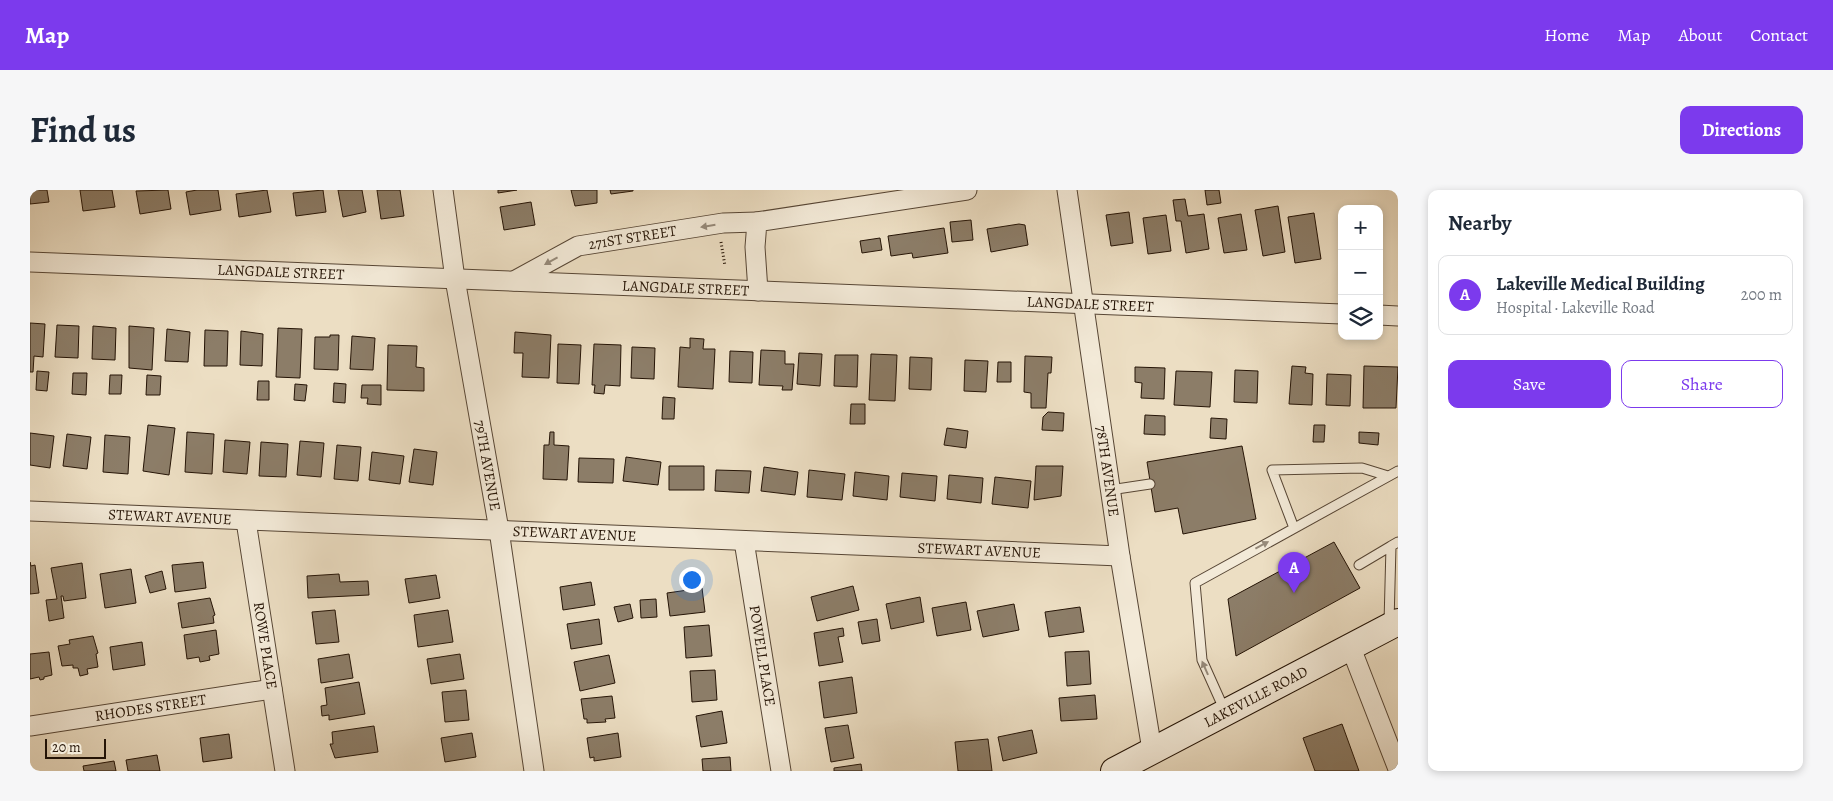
<!DOCTYPE html>
<html lang="en">
<head>
<meta charset="utf-8">
<style>
	body { margin:0; font-family:Alegreya,serif; background:#f6f6f7; color:#1f2937 }
	.controls { position:absolute; right:15px; top:15px; display:grid; overflow:hidden; border-radius:10px; box-shadow:0 2px 8px #0003 }
	.controls button { width:45px; height:45px; display:grid; place-items:center; padding:0; border:0; border-bottom:1px solid #e0e1e3; background:#fff; color:#1f2937; font:25px sans-serif }
	.scale { position:absolute; left:15px; bottom:12px; width:61px; box-sizing:border-box; padding-left:5px; border:2px solid #251406; border-top:0; font-size:14px; line-height:18px; white-space:nowrap; color:#251406; -webkit-text-stroke:4px #f3ead8; paint-order:stroke }
	.you { position:absolute; left:661px; top:389px; width:18px; height:18px; margin:-12px; border:4px solid #fff; border-radius:50%; background:#1a73e8; box-shadow:0 0 0 8px #1a73e833 }
	.badge { display:grid; place-items:center; width:32px; height:32px; border-radius:50%; background:#7c3aed; color:#fff; font-size:16px; font-weight:700 }
	.pin { position:absolute; translate:-50% -41px; filter:drop-shadow(0 1px 2px #0008) }
	.pin::after { content:''; position:absolute; top:26px; width:18px; height:15px; background:inherit; clip-path:polygon(0 0,100% 0,50% 100%) }
	.list { margin:0; padding:0; list-style:none }
	h2 { display:flex; justify-content:space-between; align-items:center; height:65px; margin:0; padding:0 20px; font-size:21px }
	h2 small { font-size:16px; font-weight:400; color:#747a83 }
	.list li { display:grid; grid-template-columns:32px 1fr auto; gap:15px; align-items:center; box-sizing:border-box; height:80px; margin:0 10px 10px; padding:0 10px; border:1px solid #e0e1e3; border-radius:10px }
	.list b { display:block; font-size:19px; white-space:nowrap }
	.list p { margin:0; font-size:16px; white-space:nowrap; color:#747a83 }
	.list em { font-size:16px; font-style:normal; color:#747a83 }
	.actions { display:flex; gap:10px; padding:15px 20px }
	.actions a { flex:1; padding:11px 0; border:1px solid #7c3aed; border-radius:10px; text-align:center; font-size:18px; color:#7c3aed }
	.actions .main { background:#7c3aed; color:#fff }
	.icon { flex:none; width:28px; height:28px; fill:none; stroke:currentColor; stroke-width:2; stroke-linecap:round; stroke-linejoin:round }
	.map { position:relative; flex:none; width:1368px; height:581px; overflow:hidden; border-radius:10px }
	header { display:flex; align-items:center; gap:30px; box-sizing:border-box; height:70px; padding:0 25px; background:#7c3aed; color:#fff }
	header strong { font-size:24px }
	nav { display:flex; gap:28px; margin-inline-start:auto; font-size:18px }
	.intro { display:flex; align-items:center; justify-content:space-between; box-sizing:border-box; height:120px; padding:0 30px }
	h1 { margin:0; font-size:35px }
	.button { padding:12px 22px; border-radius:10px; background:#7c3aed; color:#fff; font-size:18px; font-weight:700 }
	main { display:flex; gap:30px; padding:0 30px }
	aside { flex:1; background:#fff; border-radius:10px; box-shadow:0 2px 8px #0003 }
	.map>svg:first-child { display:block }
</style>
</head>
<body>
<header>
<strong>Map</strong>
<nav><a>Home</a><a>Map</a><a>About</a><a>Contact</a></nav>
</header>
<div class="intro"><h1>Find us</h1><a class="button">Directions</a></div>
<main>
<div class="map">
<svg width="1368" height="581" viewBox="0 0 1368 581">
	<rect width="100%" height="100%" fill="#ecdec3"/>
	<filter id="stains"><feTurbulence type="fractalNoise" baseFrequency=".004" numOctaves="4"/><feColorMatrix values="0 0 0 0 .2 0 0 0 0 .09 0 0 0 0 .02 0 0 0 .5 -.17"/></filter>
	<radialGradient id="worn" r=".72"><stop offset=".6" stop-color="#630" stop-opacity="0"/><stop offset="1" stop-color="#630" stop-opacity=".3"/></radialGradient>
	<!-- building -->
	<path fill="#8c7d68" stroke="#251406" d="M0 0H17L19 12 0 14Z
		M50 0H82L85 17 53 21Z
		M138 0 141 19 110 24 106 1Z
		M167 0H188L191 20 160 25 156 2Z
		M237 0 241 22 209 27 206 4Z
		M293 0 296 22 266 26 263 3Z
		M308 0H332L336 22 313 27Z
		M347 0H370L374 26 351 29Z
		M468 0H487L468 3Z
		M541 0H567V13L545 16Z
		M580 0H603V1L581 4Z
		M1175 0H1189L1191 13 1177 15Z
		M1155 9 1158 26 1174 24 1179 59 1156 63 1151 31H1146L1143 10Z
		M501 12 505 35 474 40 470 17Z
		M1248 16 1255 62 1233 66 1225 20Z
		M1099 22 1103 53 1081 56 1076 25Z
		M1284 23 1291 69 1265 73 1258 27Z
		M1211 24 1217 60 1194 63 1188 28Z
		M1136 25 1141 61 1118 64 1113 28Z
		M941 30 943 50 922 52 920 32Z
		M989 34 995 35 998 55 961 62 957 39Z
		M914 38 918 63 883 68 882 63 861 66 858 46Z
		M850 48 852 60 832 63 830 51Z
		M0 133 15 134 13 167 4 166 3 182H0Z
		M27 135 49 136 48 168 25 167Z
		M63 136 86 138 85 170 62 169Z
		M99 136 124 138 122 180 99 178Z
		M248 138 272 139 270 188 246 187Z
		M137 139 160 142 158 172 135 171Z
		M175 140 198 141 197 176H174Z
		M211 141 233 144 232 176 210 175Z
		M485 142 521 145 519 188 492 187 493 163H484Z
		M300 145H309L308 180 284 179 285 147H300Z
		M322 146 345 148 343 180 320 179Z
		M660 148 674 149 673 159H685L683 199 648 197 650 157 660 158Z
		M528 154 551 155 549 194 527 193Z
		M564 154 591 155 590 196 575 195 574 204 564 203 565 195H562Z
		M358 155 387 156 386 177 394 178V201L357 200Z
		M602 157 625 158 624 189 601 188Z
		M731 160 755 161V174H764L762 200H752L753 196 729 195Z
		M700 161 723 162 722 193 699 192Z
		M769 163 792 164 790 196 767 194Z
		M841 164 867 165 865 211 839 210Z
		M805 165H828L827 197 804 196Z
		M995 166 1022 167 1021 183H1018L1016 218H1001V203L994 202Z
		M880 167 902 168 901 200 879 199Z
		M935 170 958 171 956 202 934 201Z
		M968 172H981V192H967Z
		M1262 176 1276 177 1275 183 1283 184 1282 215 1259 214Z
		M1334 176 1368 177 1366 218H1333Z
		M1105 177 1135 178 1134 209 1111 208 1112 193 1105 192Z
		M1205 180 1228 181 1227 213 1204 212Z
		M7 181 19 182 17 201 6 200Z
		M1146 181 1182 182 1180 217 1144 215Z
		M43 183H57L56 205 42 204Z
		M1297 184 1321 185 1320 216 1296 215Z
		M80 185H92L91 204H79Z
		M117 185 131 186 130 205H116Z
		M228 191H239V210H227Z
		M304 193 316 194 315 213 303 212Z
		M265 194 277 195 275 211 264 210Z
		M332 195H351V215L337 214 338 208H331Z
		M633 207 645 208 644 229H632Z
		M821 214H835V234H820Z
		M1018 222 1034 223 1033 241 1012 240 1013 227Z
		M1115 225 1135 226V245L1114 244Z
		M1181 228 1197 229 1196 249 1180 248Z
		M118 235 145 238 139 285 113 281Z
		M1284 235H1295L1294 252H1283Z
		M917 238 938 241 936 258 914 255Z
		M157 242 184 244 182 284 155 282Z
		M520 242H524V255L539 256 537 290 513 289 514 255H519Z
		M1329 242 1349 243 1348 255 1329 253Z
		M0 243 24 246 20 278 0 275Z
		M37 244 61 247 57 279 33 276Z
		M75 245 100 247 98 284 73 282Z
		M195 250 220 252 217 284 193 282Z
		M270 251 294 253 291 287 267 285Z
		M231 252 258 254 256 287 229 286Z
		M307 255 331 257 328 291 304 289Z
		M1212 256 1226 329 1153 344 1148 318 1125 322 1117 272Z
		M384 259 407 262 403 295 379 292Z
		M342 262 374 266 370 294 339 290Z
		M596 267 631 272 628 295 593 291Z
		M549 268 584 269 583 293 548 292Z
		M639 276H674V300H639Z
		M1006 276H1033L1031 306 1004 310Z
		M734 277 768 282 765 305 731 301Z
		M686 280 721 281 719 303 685 301Z
		M779 280 815 284 812 310 777 307Z
		M825 282 859 286 857 310 823 306Z
		M872 283 907 286 905 311 870 307Z
		M919 285 953 288 951 313 917 309Z
		M965 287 1001 291 998 318 962 314Z
		M1304 352 1330 398 1206 466 1198 409Z
		M0 372 1 376 5 375 9 403 0 404Z
		M173 372 176 398 145 402 142 375Z
		M52 373 56 408 34 411 33 406H31L34 428 19 431 16 410 27 409 21 378Z
		M101 379 106 413 75 418 70 384Z
		M132 381 136 399 120 403 115 386Z
		M309 384 310 392 338 391 339 405 278 408 277 386Z
		M406 385 410 408 379 413 375 389Z
		M561 392 565 415 533 420 530 397Z
		M823 396 829 420 787 431 781 407Z
		M672 398 675 422 640 426 637 403Z
		M890 407 894 432 861 439 856 414Z
		M180 408 185 425 183 426 184 433 152 438 148 413Z
		M626 409 627 427 611 428 610 410Z
		M936 412 941 440 907 446 902 418Z
		M600 414 603 428 588 432 584 417Z
		M984 414 989 440 953 447 947 421Z
		M1050 417 1054 442 1019 447 1015 422Z
		M305 420 309 452 286 454 282 422Z
		M418 420 423 452 388 457 384 425Z
		M569 429 572 454 541 459 537 434Z
		M847 429 850 451 832 454 828 432Z
		M679 435 682 466 656 468 654 437Z
		M813 438 814 446 808 447 813 472 789 476 784 443Z
		M186 440 189 464 179 466 180 470 170 472 169 467 157 469 154 445Z
		M63 446 68 463 66 464 68 477 57 479 58 484 50 486 48 478H43V475L32 476 28 456 40 454 39 450Z
		M112 452 115 475 83 480 80 457Z
		M1059 461 1061 494 1037 496 1035 462Z
		M19 462 22 485 14 487V489L10 490 9 487 0 489V464Z
		M319 464 323 488 291 493 288 469Z
		M430 464 434 489 401 494 397 469Z
		M579 465 585 493 550 501 544 472Z
		M685 480 687 510 662 512 660 481Z
		M822 487 827 523 794 528 789 492Z
		M329 492 335 524 299 530V525L292 526 291 516 297 515 295 498Z
		M436 500 439 530 415 532 412 502Z
		M1065 505 1067 529 1031 531 1029 508Z
		M582 506 585 528 575 529 576 532 557 533V529H554L551 509Z
		M692 521 697 553 671 557 666 526Z
		M1312 534 1329 581H1285L1273 548Z
		M818 535 824 568 801 572 795 538Z
		M344 536 348 562 305 568 300 554H303L302 542Z
		M1002 540 1007 563 973 571 968 547Z
		M442 543 446 567 415 572 411 548Z
		M588 543 591 567 564 571V567L560 568 557 548Z
		M199 544 202 568 173 572 170 548Z
		M958 549 962 581H928L925 552Z
		M127 565 130 581H98L96 570Z
		M700 567 701 581H673L672 569Z
		M84 571 86 581H54L53 576Z
		M831 574 832 581H804V578Z"/>
	<g fill="none" stroke-linecap="round" stroke-linejoin="round">
		<defs>
			<path id="lane" d="M1080 300 1120 294
				M1264 338 1242 280 1332 278 1358 286
				M1329 375 1361 356
				M1359 433 1361 356 1368 352
				M1194 519 1172 470 1165 393 1368 281"/>
			<g id="street">
				<path id="s1" d="M413 0 425 89 469 340 504 581"/>
				<path id="s2" d="M1037 0 1090 366 1122 560"/>
				<path id="s3" d="M0 72 1312 124"/>
				<path id="s4" d="M484 91 548 56 693 33 727 32"/>
				<path d="M728 101 725 57 727 32 937 0"/>
				<path d="M1349 125 1368 126"/>
				<path id="s5" d="M0 321 1090 366"/>
				<path id="s6" d="M216 331 255 581"/>
				<path id="s7" d="M714 351 751 581"/>
				<path d="M1321 458 1368 579"/>
				<path id="s8" d="M0 536 242 499"/>
			</g>
			<g id="secondary">
				<path id="s9" d="M1084 581 1368 432"/>
			</g>
		</defs>
		<!-- lane casing -->
		<use href="#lane" stroke="#574635" stroke-width="11"/>
		<!-- street casing -->
		<use href="#street" stroke="#574635" stroke-width="21"/>
		<!-- secondary casing -->
		<use href="#secondary" stroke="#251406" stroke-width="28"/>
		<!-- path -->
		<path stroke="#251406" stroke-width="3" stroke-dasharray="1 2.5" stroke-linecap="butt" d="M691 52 695 76"/>
		<!-- lane -->
		<use href="#lane" stroke="#f3ead8" stroke-width="9"/>
		<!-- street -->
		<use href="#street" stroke="#f3ead8" stroke-width="19"/>
		<!-- secondary -->
		<use href="#secondary" stroke="#f3ead8" stroke-width="26"/>
	</g>
	<!-- one-way arrows -->
	<defs><path id="oneway-solid" d="M-6-.8H1V-3.2L6.5 0L1 3.2V.8H-6Z" transform="scale(1.25)"/></defs>
	<g fill="#968a7a">
		<use href="#oneway-solid" transform="translate(678 36) rotate(171)"/>
		<use href="#oneway-solid" transform="translate(521 71) rotate(151)"/>
		<use href="#oneway-solid" transform="translate(1232 355) rotate(-28)"/>
		<use href="#oneway-solid" transform="translate(1175 478) rotate(-114)"/>
	</g>
	<g text-anchor="middle" dominant-baseline="central" stroke-width="5" stroke-linejoin="round" paint-order="stroke">
		<!-- street labels -->
		<g font-size="15" fill="#251406" stroke="#f3ead8">
			<text stroke="none"><textPath href="#s4" startOffset="128">271ST STREET</textPath></text>
			<text stroke="none"><textPath href="#s3" startOffset="251">LANGDALE STREET</textPath></text>
			<text stroke="none"><textPath href="#s3" startOffset="656">LANGDALE STREET</textPath></text>
			<text stroke="none"><textPath href="#s3" startOffset="1061">LANGDALE STREET</textPath></text>
			<text stroke="none"><textPath href="#s1" startOffset="279">79TH AVENUE</textPath></text>
			<text stroke="none"><textPath href="#s2" startOffset="284">78TH AVENUE</textPath></text>
			<text stroke="none"><textPath href="#s5" startOffset="140">STEWART AVENUE</textPath></text>
			<text stroke="none"><textPath href="#s5" startOffset="545">STEWART AVENUE</textPath></text>
			<text stroke="none"><textPath href="#s5" startOffset="950">STEWART AVENUE</textPath></text>
			<text stroke="none"><textPath href="#s6" startOffset="126">ROWE PLACE</textPath></text>
			<text stroke="none"><textPath href="#s7" startOffset="116">POWELL PLACE</textPath></text>
			<text stroke="none"><textPath href="#s9" startOffset="160">LAKEVILLE ROAD</textPath></text>
			<text stroke="none"><textPath href="#s8" startOffset="122">RHODES STREET</textPath></text>
		</g>
	</g>
	<rect width="100%" height="100%" filter="url(#stains)"/>
	<rect width="100%" height="100%" fill="url(#worn)"/>
</svg>
<div class="controls">
<button>+</button>
<button>−</button>
<button><svg class="icon" aria-label="layers" viewBox="0 0 24 24"><path d="M12 4l9 5-9 5-9-5zM3 14l9 5 9-5"/></svg></button>
</div>
<div class="scale">20 m</div>
<div class="you"></div>
<div class="pin badge" style="left:1264px;top:403px">A</div>
</div>
<aside>
<h2>Nearby<small></small></h2>
<ul class="list">
<li><span class="badge">A</span><div><b>Lakeville Medical Building</b><p>Hospital · Lakeville Road</p></div><em>200 m</em></li>
</ul>
<div class="actions"><a class="main">Save</a><a>Share</a></div>
</aside>
</main>
</body>
</html>
